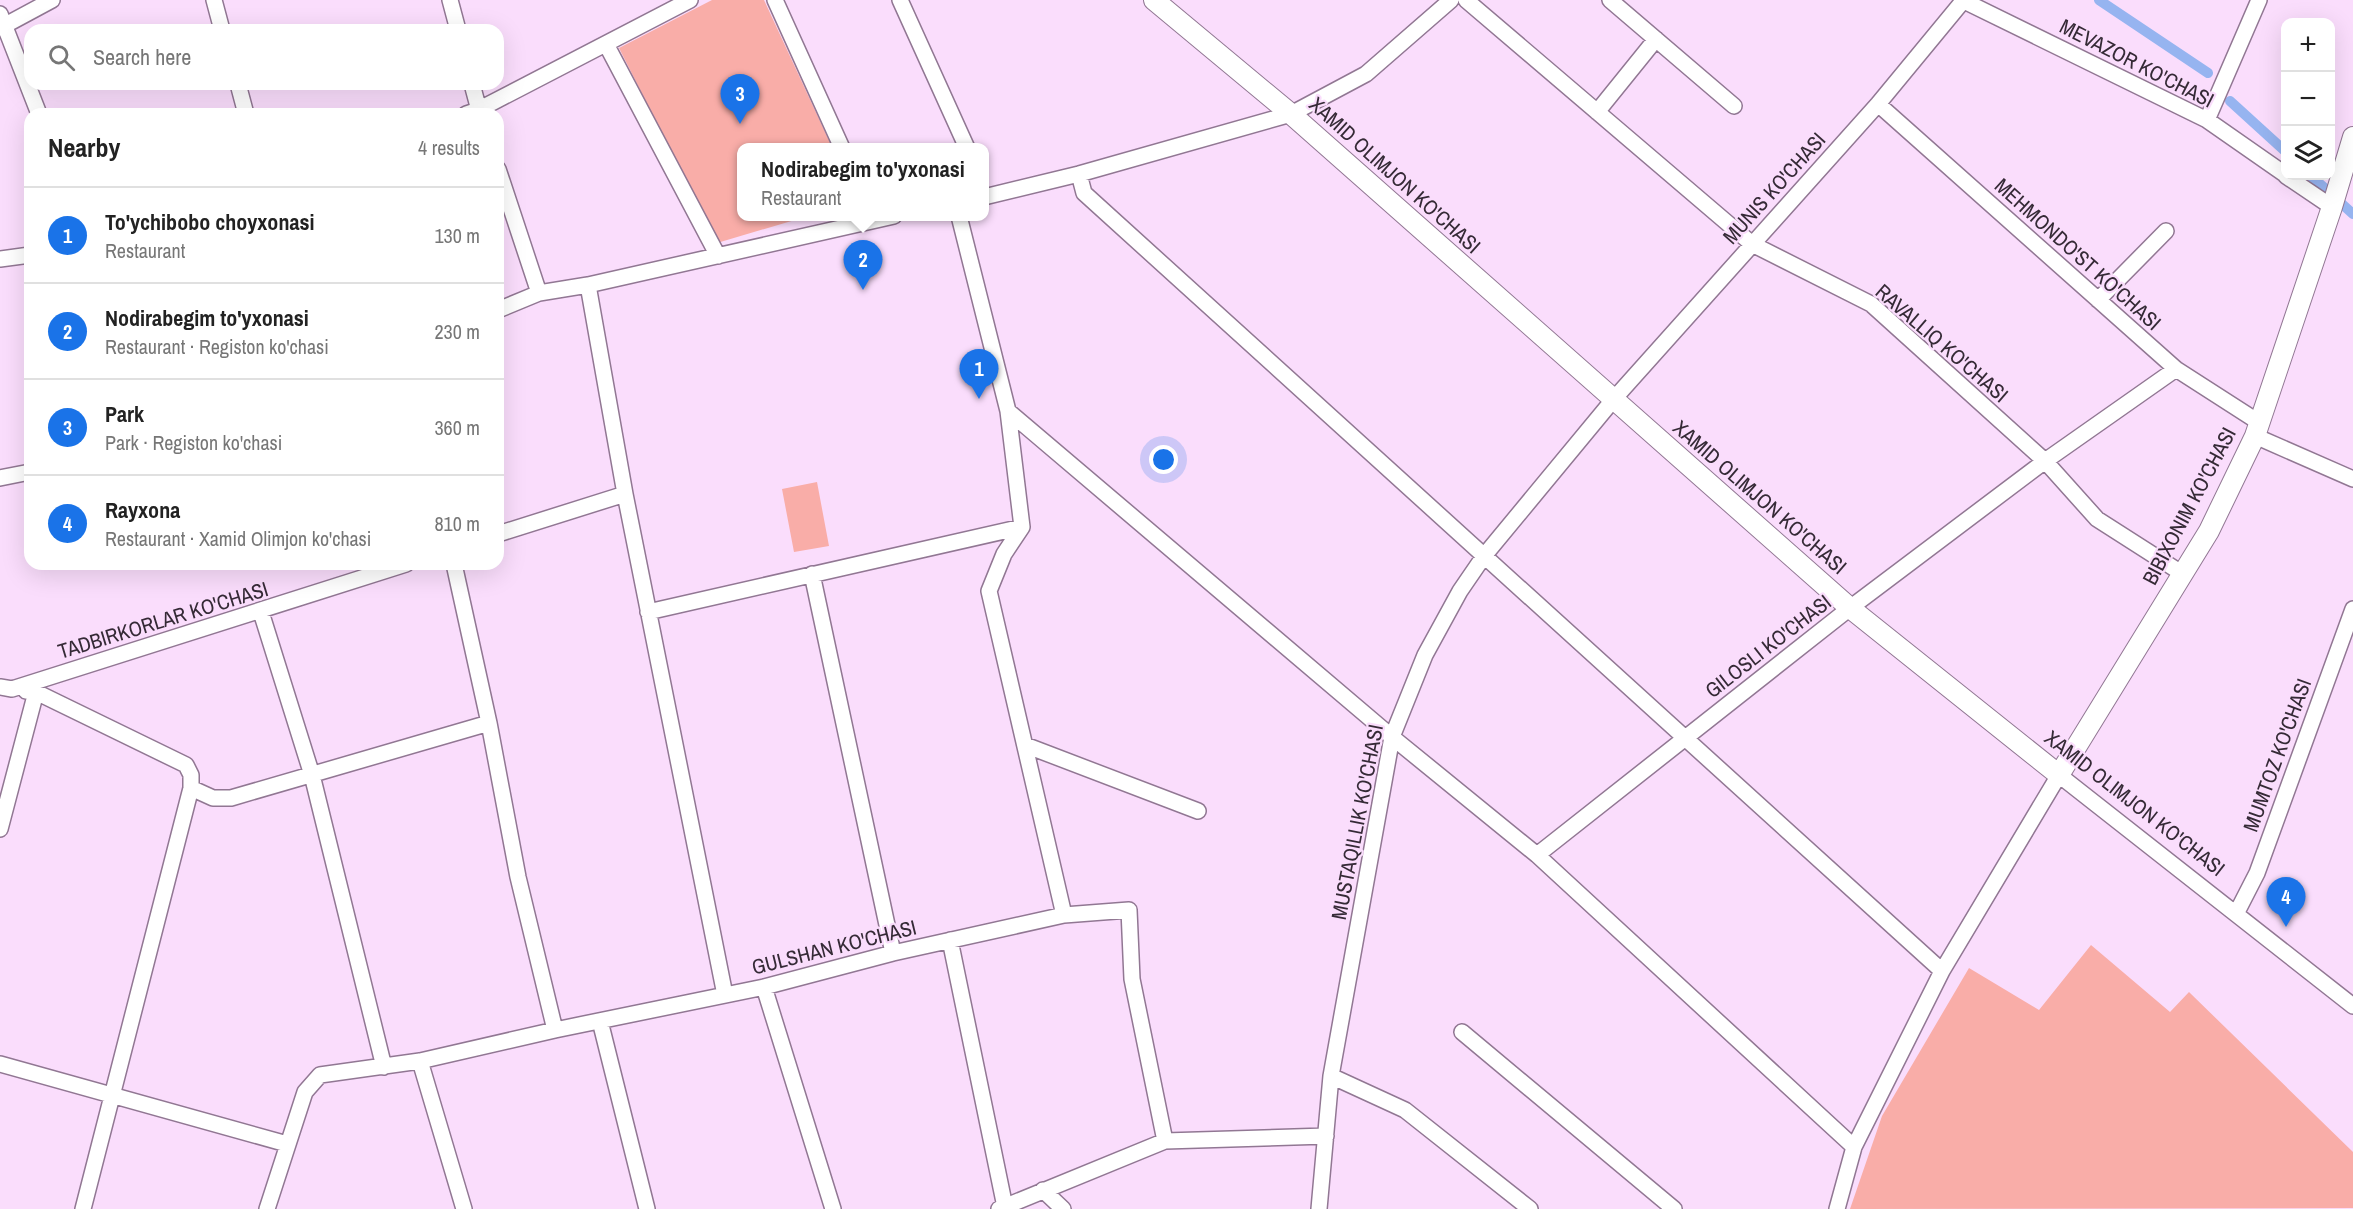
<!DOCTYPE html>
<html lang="en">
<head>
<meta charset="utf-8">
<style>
	body { margin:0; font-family:"Archivo Narrow",sans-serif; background:#f6f6f6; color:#222 }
	.controls { position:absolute; right:18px; top:18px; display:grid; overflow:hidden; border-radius:12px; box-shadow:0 6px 24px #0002 }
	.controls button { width:54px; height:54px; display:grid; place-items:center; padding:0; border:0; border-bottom:2px solid #e0e0e0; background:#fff; color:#222; font:30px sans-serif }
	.you { position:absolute; left:1164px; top:460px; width:21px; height:21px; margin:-15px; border:4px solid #fff; border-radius:50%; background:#1a73e8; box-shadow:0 0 0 9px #1a73e833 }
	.badge { display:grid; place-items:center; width:39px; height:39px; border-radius:50%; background:#1a73e8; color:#fff; font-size:20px; font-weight:700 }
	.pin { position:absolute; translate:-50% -50px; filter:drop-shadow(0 2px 3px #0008) }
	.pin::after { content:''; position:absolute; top:32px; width:21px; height:18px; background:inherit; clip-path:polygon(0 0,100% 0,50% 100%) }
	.popup { position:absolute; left:737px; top:143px; width:252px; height:78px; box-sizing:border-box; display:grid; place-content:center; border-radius:12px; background:#fff; filter:drop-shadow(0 2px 4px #0005); font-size:20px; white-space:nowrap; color:#767676 }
	.popup b { font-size:22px; color:#222 }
	.popup::after { content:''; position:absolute; left:50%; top:100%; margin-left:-12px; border:12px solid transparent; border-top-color:#fff }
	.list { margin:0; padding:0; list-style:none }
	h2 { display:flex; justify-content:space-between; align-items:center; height:78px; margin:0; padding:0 24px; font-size:26px }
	h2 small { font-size:20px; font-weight:400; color:#767676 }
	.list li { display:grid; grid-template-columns:39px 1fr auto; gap:18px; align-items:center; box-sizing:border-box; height:96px; padding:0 24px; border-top:2px solid #e0e0e0 }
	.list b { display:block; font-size:22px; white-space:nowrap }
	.list p { margin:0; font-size:20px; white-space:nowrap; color:#767676 }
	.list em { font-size:20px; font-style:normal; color:#767676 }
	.icon { flex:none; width:33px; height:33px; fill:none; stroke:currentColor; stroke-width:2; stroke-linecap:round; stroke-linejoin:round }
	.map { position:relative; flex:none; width:2353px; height:1209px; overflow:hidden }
	.search { position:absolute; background:#fff; box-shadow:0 6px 24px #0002; left:24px; top:24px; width:480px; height:66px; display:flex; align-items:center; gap:15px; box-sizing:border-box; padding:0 21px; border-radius:18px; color:#767676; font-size:22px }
	.panel { position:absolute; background:#fff; box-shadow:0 6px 24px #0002; left:24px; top:108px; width:480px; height:462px; border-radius:18px }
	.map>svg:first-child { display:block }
</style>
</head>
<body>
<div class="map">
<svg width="2353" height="1209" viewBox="0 0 2353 1209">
	<rect width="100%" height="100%" fill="#faddfc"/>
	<!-- green -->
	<path fill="#f9ada8" d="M712 0H764L832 147 742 148V216L805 217 717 243 619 48Z
		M817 482 829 546 794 552 782 489Z
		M2091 945 2170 1012 2189 992 2353 1152V1208L1850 1209 1882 1116 1969 968 2039 1010Z"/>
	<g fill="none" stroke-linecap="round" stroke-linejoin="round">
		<!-- canal -->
		<path stroke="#96b4f0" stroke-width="10" d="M2099 0 2208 73
			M2230 101 2286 152
			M2311 176 2328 191
			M2342 204 2353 214"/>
		<defs>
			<path id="minor" d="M214 0 222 30
				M450 0 458 30
				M775 0 842 148
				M900 0 967 148
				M1466 0 1752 244 1871 304 2045 461 2097 519 2183 574
				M1610 0 1734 106
				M1962 0 2207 120 2286 175
				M0 14 39 114
				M0 28 52 0
				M606 44 718 256
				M238 84 246 114
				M472 84 480 114
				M1878 104 2176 369 2260 423
				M1597 112 1656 39
				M466 114 478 110 690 0
				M2207 120 2259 0
				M498 169 539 293
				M1079 174 1084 193 1942 971
				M2286 176 2332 207
				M984 197 1079 174 1291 114 1366 74 1451 0
				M959 216 1008 411 1392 737 1537 855 1854 1147
				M0 259 30 255
				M588 285 625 494 725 995
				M2098 300 2166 231
				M498 310 539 293 588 285 894 216
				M1008 411 1022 527 1004 554 989 591 1064 915
				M2255 436 2353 479
				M0 478 30 472
				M498 534 625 494
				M454 564 489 723 518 877 555 1030
				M812 574 893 953
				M261 612 312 775 384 1067
				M648 612 1022 527
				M0 687 12 689 406 564
				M36 692 186 765 191 775V788
				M1025 745 1198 811
				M0 829 36 692 26 691
				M1537 855 1850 608 2045 461 2176 369
				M2236 914 2257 873 2353 609
				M950 940 1005 1207
				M764 987 833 1209
				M600 1021 647 1209
				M1462 1032 1674 1209
				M420 1061 464 1209
				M0 1064 287 1144
				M1331 1076 1405 1110 1530 1209
				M1043 1190 1063 1209
				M83 1209 191 788 213 798H231L489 723
				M267 1209 305 1092 320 1075 420 1061 555 1030 764 987 893 953 1064 915 1129 910 1132 979 1165 1141
				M999 1209 1165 1141 1326 1136
				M1319 1209 1331 1076 1392 737 1425 655 1460 591 1484 556 1613 400 1878 104 1963 1
				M1837 1209 1854 1147 1942 971 2059 775 2353 1006"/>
			<path id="major" d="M1154 0 1291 114 1850 608 2059 775 2209 531 2255 436 2332 207 2353 137"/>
		</defs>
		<!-- minor casing -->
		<use href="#minor" stroke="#917793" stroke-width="18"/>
		<!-- major casing -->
		<use href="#major" stroke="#917793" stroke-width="22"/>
		<!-- minor -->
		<use href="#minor" stroke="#fff" stroke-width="15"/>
		<!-- major -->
		<use href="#major" stroke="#fff" stroke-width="20"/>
	</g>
	<g text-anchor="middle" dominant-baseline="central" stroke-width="4.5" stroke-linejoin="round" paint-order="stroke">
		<!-- street labels -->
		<g font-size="21" fill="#352a36" stroke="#faddfc">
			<text transform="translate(2137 63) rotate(27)">MEVAZOR KO'CHASI</text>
			<text transform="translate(1395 175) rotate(42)">XAMID OLIMJON KO'CHASI</text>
			<text transform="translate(1774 188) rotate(-48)">MUNIS KO'CHASI</text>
			<text transform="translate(2078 254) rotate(42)">MEHMONDO'ST KO'CHASI</text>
			<text transform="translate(1942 343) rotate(41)">RAVALLIQ KO'CHASI</text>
			<text transform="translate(1760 497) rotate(41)">XAMID OLIMJON KO'CHASI</text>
			<text transform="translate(2189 506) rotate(-62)">BIBIXONIM KO'CHASI</text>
			<text transform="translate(163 620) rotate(-17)">TADBIRKORLAR KO'CHASI</text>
			<text transform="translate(1768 646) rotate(-38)">GILOSLI KO'CHASI</text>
			<text transform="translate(2277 755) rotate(-70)">MUMTOZ KO'CHASI</text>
			<text transform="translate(2135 803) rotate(38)">XAMID OLIMJON KO'CHASI</text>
			<text transform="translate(1357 822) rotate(-79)">MUSTAQILLIK KO'CHASI</text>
			<text transform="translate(834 947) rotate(-14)">GULSHAN KO'CHASI</text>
		</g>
	</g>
</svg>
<div class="controls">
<button>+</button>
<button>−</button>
<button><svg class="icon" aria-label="layers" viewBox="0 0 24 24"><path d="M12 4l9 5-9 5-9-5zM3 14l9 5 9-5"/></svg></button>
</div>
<div class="you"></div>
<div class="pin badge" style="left:979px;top:399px">1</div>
<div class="pin badge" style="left:863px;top:290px">2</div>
<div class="popup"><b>Nodirabegim to'yxonasi</b>Restaurant</div>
<div class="pin badge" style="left:740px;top:124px">3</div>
<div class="pin badge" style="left:2286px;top:927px">4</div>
<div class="search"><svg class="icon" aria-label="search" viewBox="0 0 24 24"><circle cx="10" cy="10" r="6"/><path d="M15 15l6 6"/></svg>Search here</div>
<section class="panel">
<h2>Nearby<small>4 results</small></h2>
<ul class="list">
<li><span class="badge">1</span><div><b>To'ychibobo choyxonasi</b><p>Restaurant</p></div><em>130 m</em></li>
<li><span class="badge">2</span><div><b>Nodirabegim to'yxonasi</b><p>Restaurant · Registon ko'chasi</p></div><em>230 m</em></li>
<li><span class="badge">3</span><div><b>Park</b><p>Park · Registon ko'chasi</p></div><em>360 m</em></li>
<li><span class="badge">4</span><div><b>Rayxona</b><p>Restaurant · Xamid Olimjon ko'chasi</p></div><em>810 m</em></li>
</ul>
</section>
</div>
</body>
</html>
